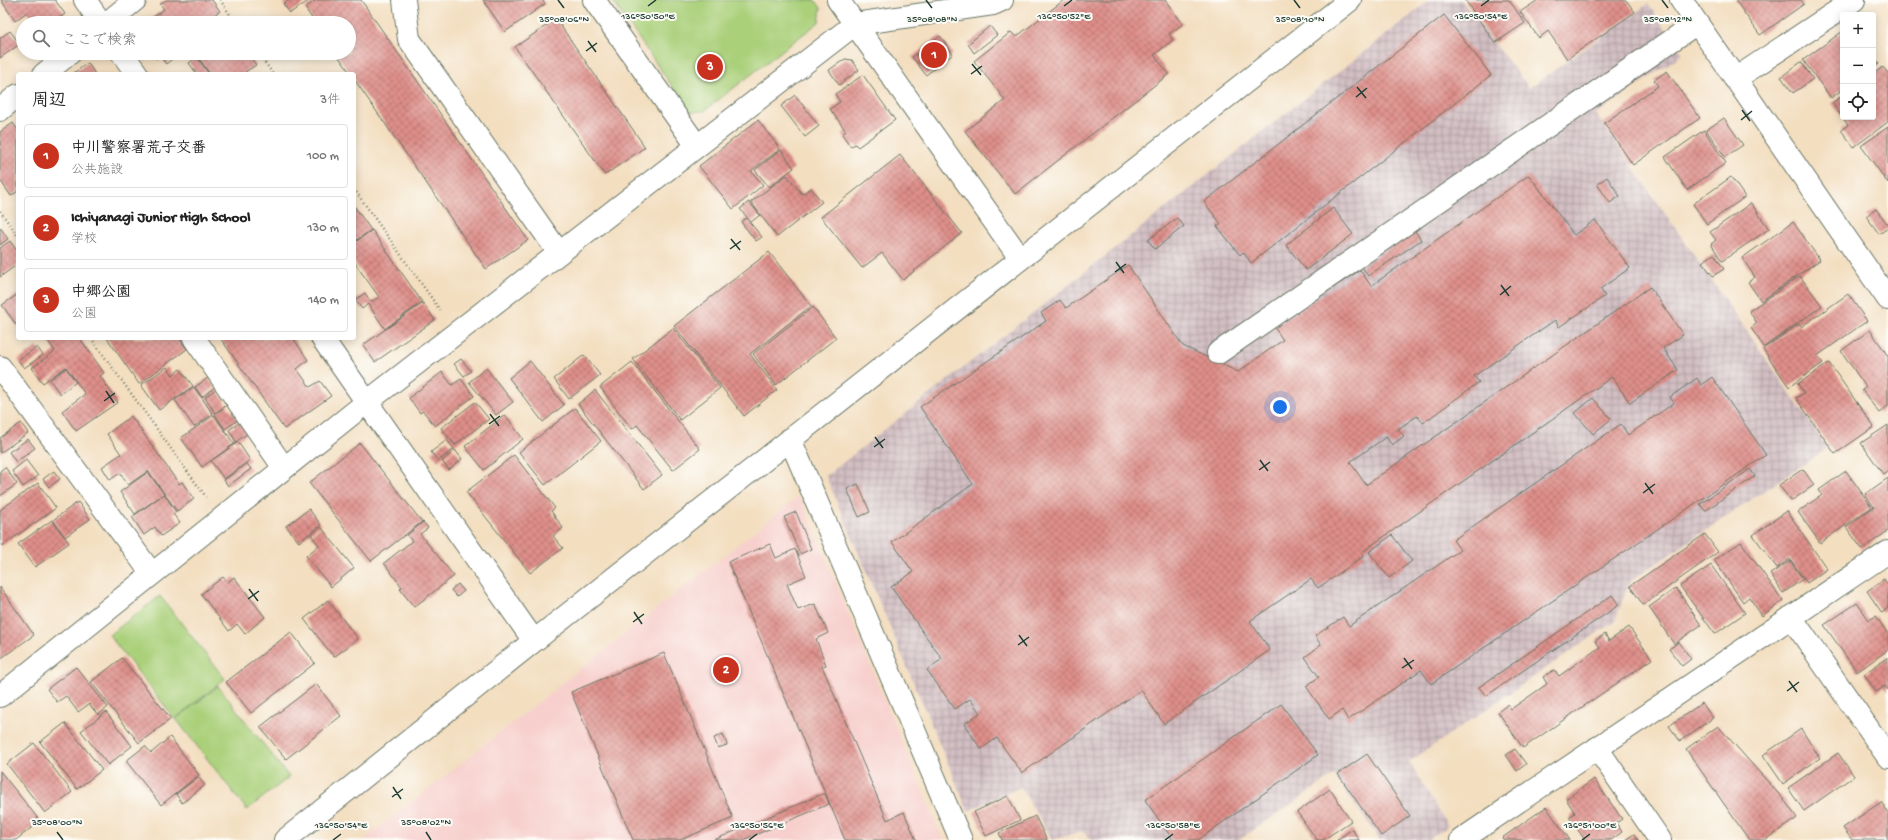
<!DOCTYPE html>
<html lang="ja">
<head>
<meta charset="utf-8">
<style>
	body { margin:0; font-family:"Gochi Hand","Klee One",sans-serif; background:#f6f6f6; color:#222 }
	.controls { position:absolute; right:12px; top:12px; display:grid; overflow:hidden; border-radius:4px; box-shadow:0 2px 10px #0003 }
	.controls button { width:36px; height:36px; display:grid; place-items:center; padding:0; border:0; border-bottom:1px solid #e0e0e0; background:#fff; color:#222; font:20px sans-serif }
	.you { position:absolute; left:1280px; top:407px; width:14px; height:14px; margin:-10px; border:3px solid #fff; border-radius:50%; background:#1a73e8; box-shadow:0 0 0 6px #1a73e833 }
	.badge { display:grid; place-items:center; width:26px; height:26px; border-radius:50%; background:#c8321e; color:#fff; font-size:13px; font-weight:700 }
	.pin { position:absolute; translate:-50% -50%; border:2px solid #fff; box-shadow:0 1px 4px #0006 }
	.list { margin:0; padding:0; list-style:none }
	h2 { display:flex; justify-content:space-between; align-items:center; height:52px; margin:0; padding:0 16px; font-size:17px }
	h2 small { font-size:13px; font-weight:400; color:#767676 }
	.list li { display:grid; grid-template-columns:26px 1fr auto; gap:12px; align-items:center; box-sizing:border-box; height:64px; margin:0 8px 8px; padding:0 8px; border:1px solid #e0e0e0; border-radius:4px }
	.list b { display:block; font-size:15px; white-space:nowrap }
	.list p { margin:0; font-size:13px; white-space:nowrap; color:#767676 }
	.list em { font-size:13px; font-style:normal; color:#767676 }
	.icon { flex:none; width:22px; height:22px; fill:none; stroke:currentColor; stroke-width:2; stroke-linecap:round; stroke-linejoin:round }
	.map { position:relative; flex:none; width:1888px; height:840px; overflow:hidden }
	.search { position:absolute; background:#fff; box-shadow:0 2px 10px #0003; left:16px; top:16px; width:340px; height:44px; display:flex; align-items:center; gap:10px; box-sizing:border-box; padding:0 14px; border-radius:22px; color:#767676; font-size:15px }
	.panel { position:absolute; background:#fff; box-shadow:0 2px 10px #0003; left:16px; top:72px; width:340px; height:268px; border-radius:4px }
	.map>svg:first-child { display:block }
</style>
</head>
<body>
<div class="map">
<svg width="1888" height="840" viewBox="0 0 1888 840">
	<defs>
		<pattern id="industrial-grid" width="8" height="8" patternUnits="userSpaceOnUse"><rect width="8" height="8" fill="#d2bec3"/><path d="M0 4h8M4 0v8" fill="none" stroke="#aa9c9f"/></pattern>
		<pattern id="building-cross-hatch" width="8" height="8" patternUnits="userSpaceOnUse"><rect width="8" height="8" fill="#df8f8a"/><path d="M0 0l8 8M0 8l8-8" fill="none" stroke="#b47672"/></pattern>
	</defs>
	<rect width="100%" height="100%" fill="#fdfcf7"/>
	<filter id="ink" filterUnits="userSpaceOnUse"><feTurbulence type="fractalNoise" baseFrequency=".025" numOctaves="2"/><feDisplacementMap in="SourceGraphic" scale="8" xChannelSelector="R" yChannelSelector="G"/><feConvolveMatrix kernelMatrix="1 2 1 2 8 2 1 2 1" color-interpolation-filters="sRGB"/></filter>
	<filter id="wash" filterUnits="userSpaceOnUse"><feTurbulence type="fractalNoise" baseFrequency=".012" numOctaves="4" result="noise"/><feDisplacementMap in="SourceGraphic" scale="16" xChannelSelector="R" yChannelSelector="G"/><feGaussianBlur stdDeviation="0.9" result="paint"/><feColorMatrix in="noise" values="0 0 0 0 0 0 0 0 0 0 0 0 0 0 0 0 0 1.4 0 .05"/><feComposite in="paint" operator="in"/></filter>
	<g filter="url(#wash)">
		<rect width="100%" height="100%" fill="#f3dec0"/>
		<!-- built -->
		<path fill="#f7d0cd" d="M798 497 801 499 943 840H364Z"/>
		<!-- industrial -->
		<path fill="url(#industrial-grid)" d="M1430 0H1461L1529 88 1648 4 1683 54 1596 114 1828 448 1629 582 1615 621 1409 762 1448 826 1428 840H1380L1334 775 1239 840H1091L1083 831 1052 840 1021 787 968 811 826 476Z"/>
		<!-- green -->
		<path fill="#aad07a" stroke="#648657" d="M612 0H815L821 8 819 22 704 111 690 112Z
			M160 596 225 679 175 719 109 635Z
			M218 686 289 777 247 810 176 719Z"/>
		<g id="blocks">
			<!-- building -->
			<path fill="url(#building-cross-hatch)" d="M1 0H55L65 14 52 23H35L27 12 15 21Z
				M166 0H212L220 11 208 19 210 23H145L164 9 160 4Z
				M289 0H310L290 13 283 4Z
				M316 0H361L528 240 486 269 354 79V74H351L336 53H349V23H315L305 8Z
				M483 0H542L545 4 505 32Z
				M1064 0H1165L1183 24 1169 34 1173 40 1154 55 1169 74 1015 194 965 131 1005 100 974 61 1011 32 1016 37Z
				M1465 0H1509L1525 23 1495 43Z
				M1538 0H1626L1635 12 1567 59 1548 31 1539 38 1520 12Z
				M1735 0H1801L1804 4 1760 35Z
				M1444 15 1491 75 1251 263 1243 252 1240 255 1217 226 1221 224 1204 202Z
				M556 19 645 147 605 175 515 47Z
				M990 26 997 35 974 53 968 44Z
				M10 31 20 44 0 58V38Z
				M1843 31V89L1831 98 1803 60Z
				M940 36 953 54 926 75 912 57Z
				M152 53H165L156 59Z
				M166 53H175L177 55 166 64 161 57Z
				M195 53H247L256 65 245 72 246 74H210Z
				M1873 56 1879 64 1873 68Z
				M197 57 209 74H197L189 63Z
				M845 59 852 60 859 70 839 85 829 70Z
				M1801 62 1813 79 1793 93 1781 77Z
				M88 63 95 74H72Z
				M1883 67 1888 73V122L1854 147 1841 130 1848 125 1832 103 1843 95V117H1873V74Z
				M1667 71 1700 118 1633 165 1604 123 1658 86 1654 80Z
				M863 75 895 120 858 147 855 144 851 147 842 134 846 131 830 109 840 102 835 94Z
				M795 95 819 126 805 137 781 106Z
				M1724 118 1743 145 1725 157 1706 130Z
				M758 120 780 149 751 171 763 185 733 209 699 166Z
				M13 123 18 130V191L11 196 0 180V132Z
				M1888 127V183L1861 146Z
				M1704 130 1726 163 1687 190 1665 157Z
				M781 150 794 168 769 187 755 170Z
				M900 155 962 233 903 280 882 253 862 268 821 217Z
				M787 175 802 194 811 188 822 202 777 237 751 202Z
				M1529 175 1574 235 1595 220 1630 268 1600 289 1605 296 1559 327 1555 320 1474 376 1479 382 1423 423 1417 416 1398 429 1404 436 1392 445 1386 437 1350 462 1366 485 1650 287 1683 335 1663 348 1678 370 1630 403 1612 377 1362 552 1364 556 1318 588 1311 579 1250 621 1270 650 1164 724 1141 690 1022 773 997 738 981 749 964 724 980 713 970 699 955 709 927 670 942 659 891 587 913 572 892 542 973 484 920 407 1046 321 1041 313 1060 300 1066 308 1128 265 1183 346 1238 372 1283 340 1274 327 1360 270 1371 286Z
				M1607 177 1620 196 1610 203 1597 184Z
				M1731 177 1745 197 1707 224 1693 204Z
				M749 202 760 215 751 222 740 209Z
				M1751 203 1769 229 1722 261 1711 244 1716 240 1710 232Z
				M354 206 371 230 354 242Z
				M1333 208 1353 234 1306 270 1286 245Z
				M1876 209 1888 225V228L1879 234 1866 216Z
				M746 218 762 237 756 241 741 222Z
				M1177 218 1184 226 1155 249 1148 240Z
				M1793 222 1820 260 1761 301 1748 282 1755 277 1742 258Z
				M0 227 8 239 0 245Z
				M372 230 422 302 385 329 368 304 362 309 355 300 365 293 371 302 379 297 354 262V243Z
				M1415 231 1421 240 1368 276 1362 267Z
				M10 241 18 252V264L0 277V248Z
				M769 252 811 306 750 354 777 390 744 416 674 326Z
				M1714 254 1724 269 1713 276 1702 262Z
				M1800 276 1822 306 1764 347 1751 328 1757 323 1749 311Z
				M18 294V325L17 326 2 305Z
				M1848 294 1867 321 1817 356 1823 363 1789 387 1763 349 1799 324 1801 327Z
				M423 303 435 320 375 362 363 345Z
				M813 307 836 338 776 385 753 354Z
				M673 328 720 388 680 420 633 359Z
				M1870 330 1888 356V406L1879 413 1862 390 1866 387 1841 351Z
				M46 338H80L104 373 100 376 118 402 76 431 62 411 85 394 66 367 43 383 32 368 55 351Z
				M107 338H164L166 341 170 338H179L187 349 139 384Z
				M222 338H293L308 360 297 369 310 387 320 381 331 396 284 429 221 339Z
				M37 347 43 355 24 368 18 360Z
				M584 355 600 375 569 399 554 379Z
				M461 359 471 371 464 376 454 364Z
				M530 361 564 405 543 422 509 378Z
				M632 362 700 449 673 470 637 425 632 429 600 387Z
				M1829 363 1874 427 1835 454 1796 398 1804 393 1798 384Z
				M167 367 173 375 180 369 193 386 159 410 141 385Z
				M66 368 76 382 60 394 50 380Z
				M486 368 513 402 496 415 469 382Z
				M442 372 452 385 461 379 474 396 435 426 423 411 420 413 409 398Z
				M1712 377 1766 455 1431 684 1421 670 1348 720 1342 710 1329 719 1306 686 1319 677 1305 657 1321 645 1315 636 1343 617 1349 626 1460 550 1453 540 1621 424 1628 435 1674 403 1670 397 1697 378 1701 385Z
				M208 378 215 387 202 397 195 387Z
				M194 387 213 414 194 427 175 400Z
				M216 389 227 405 215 413 205 397Z
				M595 390 662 475 644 489 578 404Z
				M1593 398 1611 419 1593 434 1575 413Z
				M475 402 489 419 455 445 441 428Z
				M227 405 238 420 225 429 215 414Z
				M575 408 601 441 545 485 519 452Z
				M214 415 234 444 202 467 181 438Z
				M505 415 523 439 484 470 465 446Z
				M131 416 179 484 182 482 194 499 177 511 148 471 128 485 120 473 110 480 102 467 121 454 107 434Z
				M240 422 248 433 236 442 229 430Z
				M21 423 28 433 0 453V438Z
				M1888 425V470L1883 474 1861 443Z
				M28 439 35 448 16 462 9 452Z
				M447 440 454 449 438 461 431 452Z
				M238 442 250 460 224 479 211 461Z
				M360 443 422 522 371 561 309 483Z
				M455 450 462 459 449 470 442 461Z
				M514 455 555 508 551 511 563 528 553 536 563 548 530 573 466 492Z
				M26 460 38 476 23 487 12 471Z
				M247 464 251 469 228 486 224 480Z
				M5 467 17 484 0 496V471Z
				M1750 469 1755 476 1705 511 1700 504Z
				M1803 469 1814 485 1791 501 1779 485Z
				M54 471 60 479 49 487 43 479Z
				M1846 471 1872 507 1820 543 1798 512 1822 495 1819 490Z
				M148 472 164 494 135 514 120 492Z
				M1888 478V531L1862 549 1846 527 1874 507 1865 494Z
				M38 483 56 508 2 546 0 543V510Z
				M858 484 870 512 859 517 847 489Z
				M164 494 176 512 173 514 180 523 161 536 155 527 144 535 132 517Z
				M78 502 90 519 65 537 53 520Z
				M309 509 321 525 299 542 286 526Z
				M1787 511 1827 569 1807 583 1790 559 1777 568 1753 535Z
				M796 512 811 549 800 554 784 517Z
				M52 520 69 543 35 567 18 544Z
				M423 522 428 528 420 534 454 576 414 607 400 589 402 587 384 563 412 541 407 535Z
				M321 527 354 568 331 587 306 556 319 545 311 535Z
				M1705 534 1718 552 1643 605 1630 586Z
				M1392 535 1412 561 1389 578 1369 552Z
				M1741 542 1783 601 1762 616 1749 597 1743 602 1714 560Z
				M770 544 776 558 795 549 806 576 787 584 798 610 815 604 828 633 816 639 826 665 822 666 887 820 904 812 916 840H845L728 562Z
				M1790 561 1803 579 1783 593 1770 574Z
				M1711 565 1745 613 1715 634 1680 586Z
				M223 577 228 582 234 577 265 617 245 634 237 624 229 631 201 594Z
				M1884 579 1888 585V608L1882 613 1867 591Z
				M458 584 464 591 457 597 451 590Z
				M0 587 34 635 0 659Z
				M1676 588 1701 625 1674 644 1649 607Z
				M1612 595 1619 605 1486 696 1479 687Z
				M328 600 358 639 334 657 304 619Z
				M1857 603 1869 620 1876 616 1888 634V650L1857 672 1824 625Z
				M1629 627 1652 659 1523 748 1498 712 1508 704 1511 709 1547 684 1543 677 1554 670 1559 676 1600 647 1595 641 1605 634 1609 641Z
				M291 632 315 663 251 713 226 682Z
				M1679 642 1691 659 1682 666 1669 649Z
				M664 653 733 818 680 840H633L571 692Z
				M1888 657V690L1885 686 1876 692 1864 674Z
				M122 658 171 719 139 743 91 682Z
				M76 667 108 707 98 715 89 704 78 712 66 696 57 702 47 689Z
				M316 684 341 716 286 759 260 727Z
				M1702 703 1713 718 1680 741 1669 726Z
				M1281 704 1318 755 1198 840H1173L1145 800Z
				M106 712 132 746 108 765 81 731Z
				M65 723 102 770 77 789 40 742Z
				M1718 726 1785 801 1797 818 1765 840H1749L1686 749Z
				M1801 729 1820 758 1783 784 1763 755Z
				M723 734 727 745 718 748 714 738Z
				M170 737 199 775 161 805 126 761 145 746 151 753Z
				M34 743 72 792 45 813 7 764Z
				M1515 749 1526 764 1517 771 1506 755Z
				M1838 753 1854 776 1804 811 1788 788Z
				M1367 754 1410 816 1381 836 1338 774Z
				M0 771 40 821 16 840H0Z
				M198 777 205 785 182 803 176 794Z
				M1594 779 1622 819 1616 823 1622 832 1611 840H1585L1569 817 1575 813 1566 799Z
				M1330 789 1351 821 1323 840H1317L1297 812Z
				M825 793 829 804 743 840H714Z
				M1008 796 1020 820 986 836 974 812Z
				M1881 802 1888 812V840H1852L1843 828Z
				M1546 807 1570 840H1504L1502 838Z
				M1035 816 1047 840H1002L999 833Z
				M1352 829 1359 840H1337Z
				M1634 834 1638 840H1625Z"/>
		</g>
	</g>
	<g filter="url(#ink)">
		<use href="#blocks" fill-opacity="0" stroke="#697565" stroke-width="1"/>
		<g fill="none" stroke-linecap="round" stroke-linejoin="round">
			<defs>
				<path id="minor" d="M85 0 101 23
					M404 0 409 39 559 253
					M594 0 697 146
					M838 0 1020 258
					M1681 0 1888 299
					M107 23 135 0
					M122 53 137 74
					M44 74 70 53
					M1735 79 1854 0
					M0 110 18 95
					M194 338 284 468
					M322 338 534 641
					M1218 353 1697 23
					M0 367 152 574
					M790 439 961 840
					M1791 617 1888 757
					M0 696 367 402 855 24 993 4 1002 0
					M1597 748 1660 840
					M285 840 534 641 1350 0
					M1461 840 1888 552"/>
			</defs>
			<!-- minor casing -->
			<use href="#minor" stroke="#697565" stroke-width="24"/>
			<!-- path -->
			<path stroke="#697565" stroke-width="2.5" stroke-dasharray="1 3" stroke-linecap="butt" d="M220 0 236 23
				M258 53 273 74
				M354 189 440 310
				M0 211 18 236
				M91 338 206 497"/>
			<!-- minor -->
			<use href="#minor" stroke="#fff" stroke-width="22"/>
		</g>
	</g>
	<!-- ticks -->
	<path fill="none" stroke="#1f3d34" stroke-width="1.5" d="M558 0 564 8M926 0 932 8M1294 0 1300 8M1662 0 1668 8M648 6 656 0M1064 6 1072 0M1481 6 1489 0M588 41 596 52M586 51 597 43M972 64 981 75M971 74 982 66M1357 87 1366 98M1356 97 1367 88M1742 110 1750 121M1741 120 1752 111M731 239 740 250M730 249 741 241M1116 262 1124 273M1115 272 1126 264M1501 285 1509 296M1500 295 1511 286M106 391 114 403M104 401 115 393M490 414 499 426M489 424 500 416M875 437 883 448M874 447 885 439M1260 460 1268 471M1259 470 1270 462M1645 483 1653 494M1643 493 1655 484M249 589 258 601M248 599 259 591M634 612 642 624M633 622 644 614M1019 635 1027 646M1018 645 1029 637M1404 658 1412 669M1402 668 1414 660M1789 681 1797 692M1787 691 1799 682M393 787 401 799M392 797 403 789M57 832 63 840M426 832 431 840M333 840 341 834M749 840 757 834M1165 840 1173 834M1582 840 1590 834"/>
	<g font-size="10" text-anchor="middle" fill="#1f3d34" stroke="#fdfcf7" stroke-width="4" stroke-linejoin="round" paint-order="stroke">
		<text x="1481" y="19">136°50'54"E</text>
		<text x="648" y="19">136°50'50"E</text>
		<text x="1064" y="19">136°50'52"E</text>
		<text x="564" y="22">35°08'06"N</text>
		<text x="932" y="22">35°08'08"N</text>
		<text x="1668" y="22">35°08'12"N</text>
		<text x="1300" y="22">35°08'10"N</text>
		<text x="57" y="825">35°08'00"N</text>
		<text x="426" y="825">35°08'02"N</text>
		<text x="341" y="828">136°50'54"E</text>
		<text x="757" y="828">136°50'56"E</text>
		<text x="1173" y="828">136°50'58"E</text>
		<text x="1590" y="828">136°51'00"E</text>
	</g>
</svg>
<div class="controls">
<button>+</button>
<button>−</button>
<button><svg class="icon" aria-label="locate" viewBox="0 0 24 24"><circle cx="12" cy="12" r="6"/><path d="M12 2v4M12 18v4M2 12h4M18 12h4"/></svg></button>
</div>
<div class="you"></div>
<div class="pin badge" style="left:934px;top:55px">1</div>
<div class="pin badge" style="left:726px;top:670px">2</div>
<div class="pin badge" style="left:710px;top:67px">3</div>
<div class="search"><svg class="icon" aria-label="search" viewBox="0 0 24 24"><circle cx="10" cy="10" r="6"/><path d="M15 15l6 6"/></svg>ここで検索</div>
<section class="panel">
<h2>周辺<small>3件</small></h2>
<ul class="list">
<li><span class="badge">1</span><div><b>中川警察署荒子交番</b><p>公共施設</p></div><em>100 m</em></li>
<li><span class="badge">2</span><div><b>Ichiyanagi Junior High School</b><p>学校</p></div><em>130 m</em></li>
<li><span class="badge">3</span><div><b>中郷公園</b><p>公園</p></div><em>140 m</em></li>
</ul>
</section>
</div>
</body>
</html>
